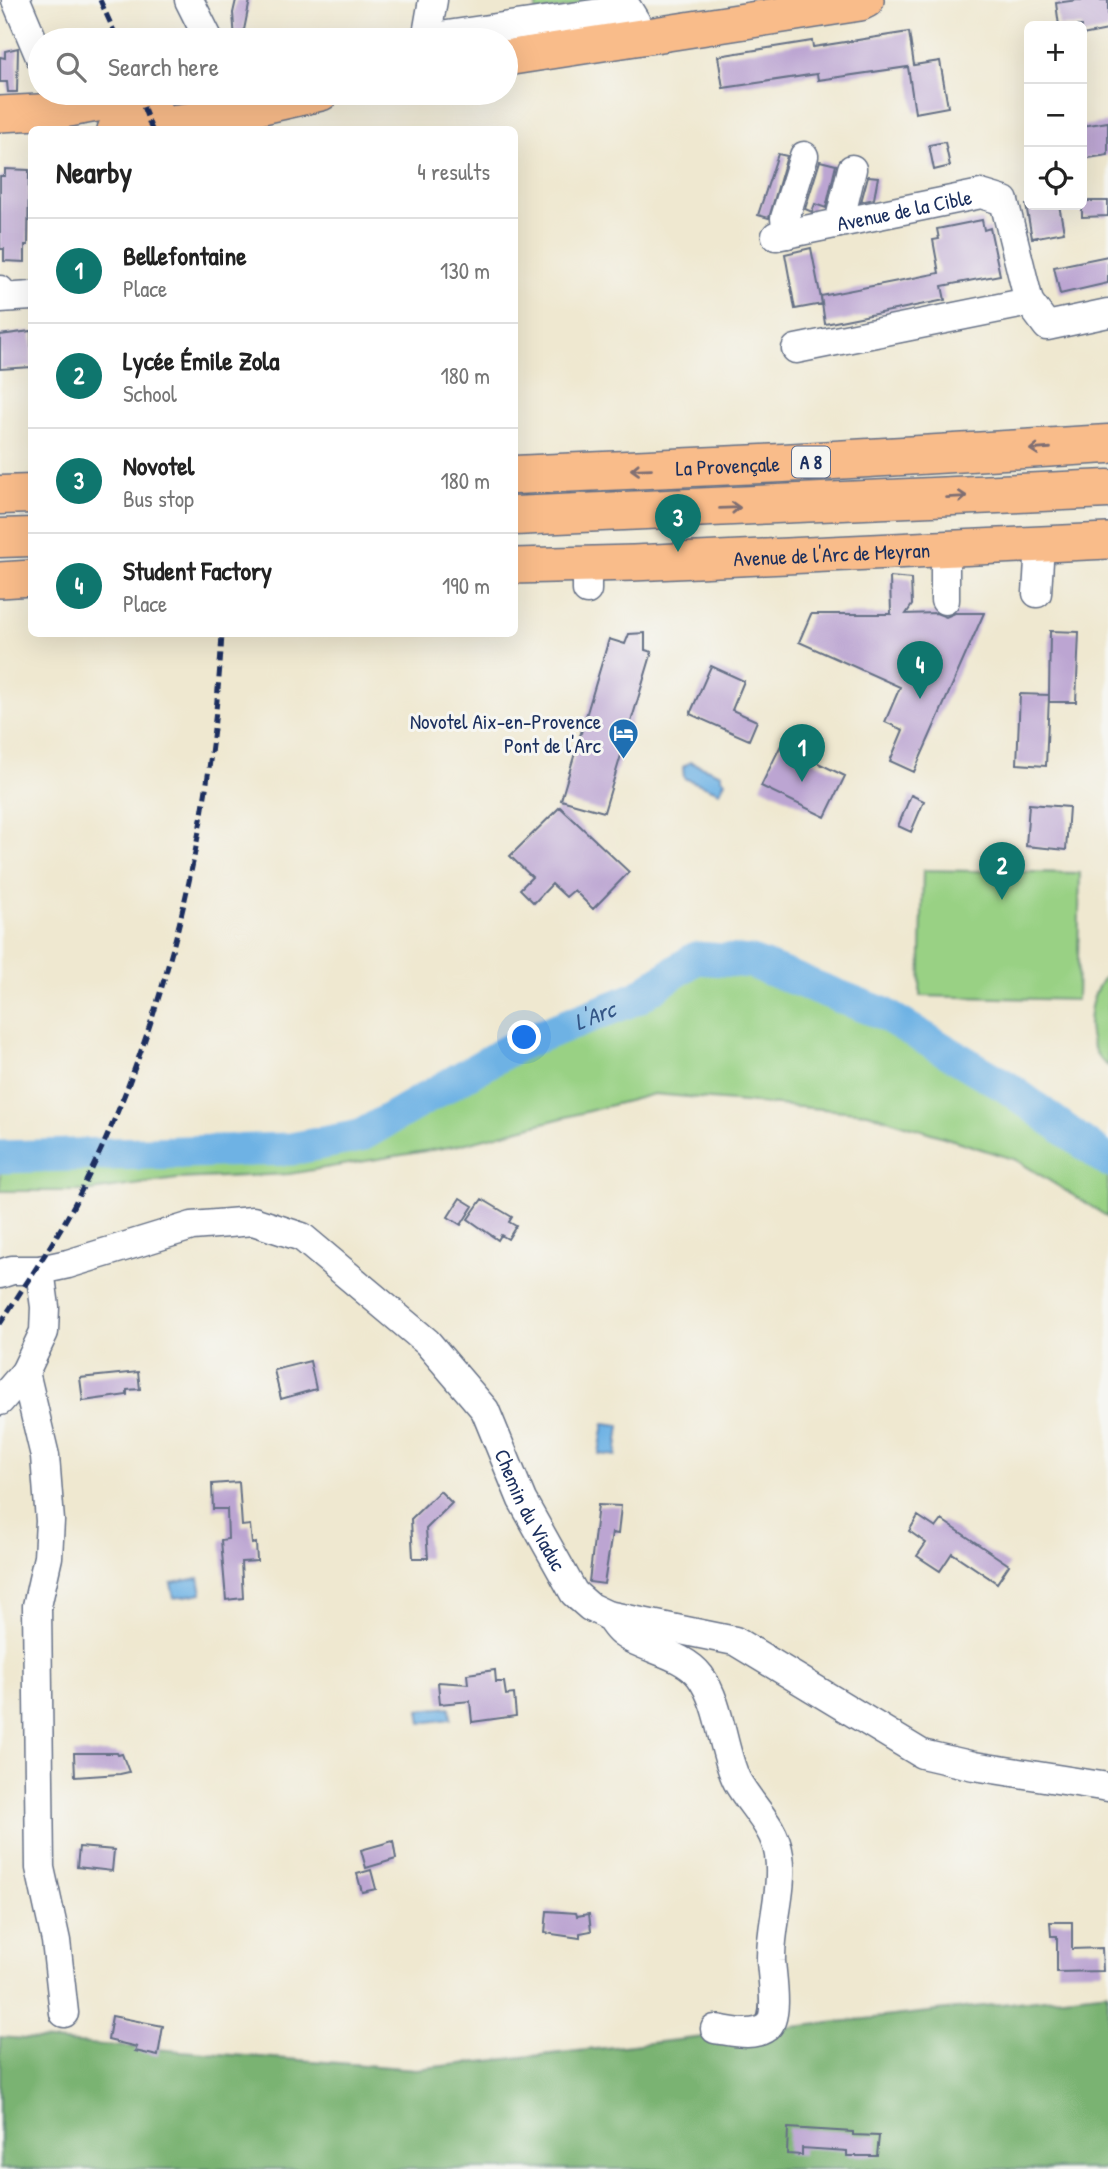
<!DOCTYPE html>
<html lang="en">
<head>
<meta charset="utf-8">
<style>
	body { margin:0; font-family:"Patrick Hand",sans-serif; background:#f2f2f2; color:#222 }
	.controls { position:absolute; right:21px; top:21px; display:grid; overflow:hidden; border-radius:10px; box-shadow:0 7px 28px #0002 }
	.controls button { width:63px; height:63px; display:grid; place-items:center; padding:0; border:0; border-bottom:2px solid #e0e0e0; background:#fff; color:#222; font:35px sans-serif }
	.you { position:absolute; left:525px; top:1038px; width:24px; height:24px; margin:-18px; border:5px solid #fff; border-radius:50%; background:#1a73e8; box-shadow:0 0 0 10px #1a73e833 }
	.badge { display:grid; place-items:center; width:46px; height:46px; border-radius:50%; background:#0f766e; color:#fff; font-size:23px; font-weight:700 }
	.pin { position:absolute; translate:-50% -58px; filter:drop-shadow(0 2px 4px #0008) }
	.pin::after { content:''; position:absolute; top:37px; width:24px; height:21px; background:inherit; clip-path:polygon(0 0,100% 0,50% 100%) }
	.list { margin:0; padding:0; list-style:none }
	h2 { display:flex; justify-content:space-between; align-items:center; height:91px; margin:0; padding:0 28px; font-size:30px }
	h2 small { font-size:23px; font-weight:400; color:#767676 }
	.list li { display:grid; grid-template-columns:46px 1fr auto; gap:21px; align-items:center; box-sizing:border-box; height:105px; padding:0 28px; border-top:2px solid #e0e0e0 }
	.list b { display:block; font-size:26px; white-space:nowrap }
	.list p { margin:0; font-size:23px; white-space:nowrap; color:#767676 }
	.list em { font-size:23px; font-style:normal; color:#767676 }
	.icon { flex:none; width:38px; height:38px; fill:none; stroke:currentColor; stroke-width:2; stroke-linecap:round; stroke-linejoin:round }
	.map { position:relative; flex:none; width:1108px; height:2169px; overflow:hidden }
	.search { position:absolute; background:#fff; box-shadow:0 7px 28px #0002; left:28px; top:28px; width:490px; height:77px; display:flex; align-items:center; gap:18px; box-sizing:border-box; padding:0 24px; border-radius:38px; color:#767676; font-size:26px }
	.panel { position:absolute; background:#fff; box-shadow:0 7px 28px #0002; left:28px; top:126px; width:490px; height:511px; border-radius:10px }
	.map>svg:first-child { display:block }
</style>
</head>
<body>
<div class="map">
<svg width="1108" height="2169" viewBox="0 0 1108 2169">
	<rect width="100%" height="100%" fill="#f6f6f2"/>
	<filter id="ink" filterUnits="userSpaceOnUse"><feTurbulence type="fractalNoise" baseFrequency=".0143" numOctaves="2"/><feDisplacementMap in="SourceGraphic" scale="14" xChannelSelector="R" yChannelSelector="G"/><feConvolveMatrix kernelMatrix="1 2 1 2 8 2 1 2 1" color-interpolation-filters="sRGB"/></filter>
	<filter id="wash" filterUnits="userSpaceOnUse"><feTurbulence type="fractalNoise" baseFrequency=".00686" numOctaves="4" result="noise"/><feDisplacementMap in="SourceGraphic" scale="28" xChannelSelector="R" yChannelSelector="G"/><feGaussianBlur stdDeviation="1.57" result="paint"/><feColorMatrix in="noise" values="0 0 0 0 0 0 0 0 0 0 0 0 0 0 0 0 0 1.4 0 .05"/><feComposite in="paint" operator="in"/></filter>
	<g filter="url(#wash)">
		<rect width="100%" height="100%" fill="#efe8d0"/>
		<!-- green -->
		<path fill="#99d184" stroke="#5a8071" stroke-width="2" d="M536 0H621L536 12Z
			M923 870 1080 873 1077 1000 920 996Z
			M696 958 751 962 882 1013 1007 1087 1108 1161V1217L1016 1160 868 1113 654 1094 455 1146 289 1174 177 1179 91 1191H0V1157L291 1149 360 1136 521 1043 637 998Z
			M1108 973V1066C1080 1047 1086 995 1108 973Z"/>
		<!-- forest -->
		<path fill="#7ab372" stroke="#4a7168" stroke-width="2" d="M1108 1992V2169H0V2037L416 2069Z"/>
		<!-- water -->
		<path fill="#6eb2e4" stroke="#4470a1" stroke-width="2" d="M690 762 722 774 721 778 725 781 720 792 684 778 683 767Z
			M604 1423 620 1425 616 1456 599 1454Z
			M199 1578 202 1593 174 1598 171 1583Z
			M450 1707 451 1719 421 1723 419 1710Z"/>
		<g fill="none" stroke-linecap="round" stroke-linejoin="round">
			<!-- river -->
			<path stroke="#6eb2e4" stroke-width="33" id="s1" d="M0 1157 291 1149 360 1136 521 1043 637 998 696 958 751 962 882 1013 1007 1087 1108 1161"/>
		</g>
		<g id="blocks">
			<!-- building -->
			<path fill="#bca5d2" d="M236 0H250L242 40H235L233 13Z
				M1077 0H1108V30L1082 35V26H1059L1056 3Z
				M909 32 914 65 940 61 948 107 915 113 908 67 818 80 817 74 723 88 718 56 812 41 813 47Z
				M18 48 17 92H8L7 82H0V57L5 58V51Z
				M1108 122V155L1082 159V126Z
				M945 142 950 166 934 170 929 145Z
				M778 154 787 156 769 218 758 215Z
				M820 161 836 165 826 208 815 204 812 212 805 209Z
				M5 169 29 170 28 245H25V262L4 261V249H0V176H5Z
				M868 176 878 177 874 199 861 202Z
				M1082 201H1108V216L1082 217Z
				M1026 205H1059L1064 232 1032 238Z
				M982 220 984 230 990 228 1000 275 942 286 945 300 825 324 821 296 939 273 933 240 939 239 937 229Z
				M811 248 822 304 795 309 785 254Z
				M1108 256V283L1060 294 1054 267Z
				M31 331 32 367 0 369V335Z
				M890 577 911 579 912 605 906 614 936 613 946 617 955 613H984L914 772 890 761 903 730 885 722 900 687 799 642 811 614H891Z
				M1050 631 1079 632 1076 702H1049V696L1046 766 1017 764 1020 694 1049 695Z
				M645 633V650L652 652 604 812 561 800 609 639 625 644 629 634Z
				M711 666 744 681 732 710 757 721 749 740 690 714Z
				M781 745 845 776 825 817 761 786Z
				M911 795 924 801 911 832 898 826Z
				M1029 804 1069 807 1066 850 1026 846Z
				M560 807 629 872 593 909 574 890 566 897 552 884 534 903 520 889 532 877 510 856Z
				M460 1198 473 1206 461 1225 448 1217Z
				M482 1199 512 1217 509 1222 516 1226 508 1239 501 1235 498 1240 468 1219Z
				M310 1361 316 1389 281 1399 274 1370Z
				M138 1372 140 1389 127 1390V1395L83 1401 80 1378Z
				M239 1482 242 1526 250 1525 252 1544 256 1543 257 1561 241 1562 243 1598 226 1600 221 1540 228 1539 227 1509H213L212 1484Z
				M440 1491 452 1503 426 1529 428 1558H413L411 1519Z
				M598 1505 621 1506 618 1534 612 1533 604 1584 589 1582Z
				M918 1516 936 1528 942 1520 1009 1565 997 1583 952 1553 940 1571 917 1556 926 1543 909 1531Z
				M495 1670 496 1682H504L506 1695 514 1694 516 1716 472 1722 470 1701 440 1704 438 1682 468 1684 467 1674Z
				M74 1753H117L118 1755 122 1754 129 1772 120 1774 75 1777Z
				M393 1841 396 1859 366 1868 361 1850Z
				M79 1847 114 1850 112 1871 77 1867Z
				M371 1870 376 1889 362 1892 357 1874Z
				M547 1911 576 1913 577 1916 589 1914 591 1931 580 1933V1938L545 1933Z
				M1050 1922H1072V1949L1102 1948 1103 1971 1057 1972V1936H1051Z
				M112 2016 163 2026 158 2056 135 2051 137 2047 108 2040Z
				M788 2128 853 2132V2135L879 2136 877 2156H847V2151L802 2148V2155L787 2154Z"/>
		</g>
	</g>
	<g filter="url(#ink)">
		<use href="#blocks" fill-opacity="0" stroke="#657086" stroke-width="2"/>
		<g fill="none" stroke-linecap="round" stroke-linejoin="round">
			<defs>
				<g id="minor">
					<path d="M16 0 40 57"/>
					<path d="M189 0 209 40"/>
					<path d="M426 38 628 9 636 22"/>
					<path d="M426 40 433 0"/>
					<path d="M214 93 262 103"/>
					<path d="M839 223 852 169"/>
					<path d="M787 234 785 218 804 156"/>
					<path id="s2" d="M776 236 981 194 1004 201 1029 302 1047 326 1108 313"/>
					<path d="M0 290V298L32 296"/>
					<path d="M796 349 1029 302"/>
					<path d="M945 549V600"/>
					<path d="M587 564V590"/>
					<path d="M1037 593 1040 545"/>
					<path d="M40 1270 45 1307 44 1332 25 1372 45 1456 50 1521 48 1557 37 1606 40 1868 56 1941 64 2013"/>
					<path id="s3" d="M0 1274 12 1270H40L68 1264 192 1226 253 1221 302 1237 427 1342 485 1410 522 1500 574 1593 590 1607 607 1615 735 1641 922 1754 974 1766 1108 1787"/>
					<path d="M0 1401 25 1372"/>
					<path d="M611 1620C614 1624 617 1629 621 1632 642 1649 683 1653 700 1676 721 1704 722 1751 737 1781 750 1805 775 1826 779 1855 784 1890 770 1926 771 1961 772 1977 779 2017 767 2027 753 2038 731 2031 715 2029"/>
				</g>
				<g id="major">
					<path d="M506 58 860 3 866 0"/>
					<path d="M0 114 58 111 157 93"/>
					<path d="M115 130 209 118 321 93"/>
					<path id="s4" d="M514 566 633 563 1108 541"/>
					<path d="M0 580 32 578"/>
				</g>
				<g id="highway">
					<path id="s5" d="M514 475 783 463 1108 444"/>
					<path d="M0 495 32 494"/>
					<path d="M514 516 1108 489"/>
					<path d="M0 538 32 537"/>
				</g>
			</defs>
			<!-- minor casing -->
			<use href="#minor" stroke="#657086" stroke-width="31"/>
			<!-- major casing -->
			<use href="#major" stroke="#657086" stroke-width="38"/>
			<!-- highway casing -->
			<use href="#highway" stroke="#657086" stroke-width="41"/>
			<!-- minor -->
			<use href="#minor" stroke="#fff" stroke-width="28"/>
			<!-- major -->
			<use href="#major" stroke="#f9bc8a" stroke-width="35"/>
			<!-- highway -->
			<use href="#highway" stroke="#f9bc8a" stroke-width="38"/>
			<!-- rail -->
			<path stroke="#1b2f5e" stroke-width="5" stroke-dasharray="10 5" stroke-linecap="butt" d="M100 0 118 40
				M138 93 152 130
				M0 1324C25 1284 53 1245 75 1203 166 1028 211 830 222 634"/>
		</g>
		<!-- one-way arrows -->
		<defs><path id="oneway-shaft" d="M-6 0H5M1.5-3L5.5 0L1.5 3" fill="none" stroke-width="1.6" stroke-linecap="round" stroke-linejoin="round" transform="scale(1.75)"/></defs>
		<g stroke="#7f6e72">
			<use href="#oneway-shaft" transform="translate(1040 449) rotate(176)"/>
			<use href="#oneway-shaft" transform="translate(641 469) rotate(178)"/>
			<use href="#oneway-shaft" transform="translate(957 497) rotate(-3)"/>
			<use href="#oneway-shaft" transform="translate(730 508) rotate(-2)"/>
		</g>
	</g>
	<!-- icons -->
	<defs>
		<symbol id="hotel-pin" viewBox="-11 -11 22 30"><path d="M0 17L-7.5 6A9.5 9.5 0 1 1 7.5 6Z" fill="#1f6fb2" stroke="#f6f6f2"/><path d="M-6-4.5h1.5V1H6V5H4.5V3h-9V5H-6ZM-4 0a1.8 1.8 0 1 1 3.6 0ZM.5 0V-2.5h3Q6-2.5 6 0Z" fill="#fff"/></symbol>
	</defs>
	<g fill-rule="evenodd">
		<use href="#hotel-pin" x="606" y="716" width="35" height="47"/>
	</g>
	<g text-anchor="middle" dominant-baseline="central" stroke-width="6" stroke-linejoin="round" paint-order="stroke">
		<!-- shield labels -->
		<rect fill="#f6f6f2" stroke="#5d6b8a" stroke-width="2" x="792" y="446.5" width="38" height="31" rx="5"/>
		<g font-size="19" font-weight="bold" fill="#1b2f5e">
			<text x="811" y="462">A 8</text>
		</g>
		<!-- street labels -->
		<g font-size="21" fill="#1b2f5e" stroke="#f6f6f2">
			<text stroke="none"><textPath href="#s2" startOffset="131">Avenue de la Cible</textPath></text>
			<text stroke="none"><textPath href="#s5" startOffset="214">La Provençale</textPath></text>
			<text stroke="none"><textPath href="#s4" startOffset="318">Avenue de l'Arc de Meyran</textPath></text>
			<text stroke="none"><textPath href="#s3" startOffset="674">Chemin du Viaduc</textPath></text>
		</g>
		<!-- poi labels -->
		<g font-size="21" fill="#1b2f5e" stroke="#f6f6f2" text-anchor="end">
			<text x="601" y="721">Novotel Aix-en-Provence<tspan x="601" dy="24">Pont de l'Arc</tspan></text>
		</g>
		<!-- water labels -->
		<g font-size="23" font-style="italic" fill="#345686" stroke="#f6f6f2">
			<text stroke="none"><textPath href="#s1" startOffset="626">L'Arc</textPath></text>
		</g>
	</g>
</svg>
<div class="controls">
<button>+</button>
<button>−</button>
<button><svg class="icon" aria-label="locate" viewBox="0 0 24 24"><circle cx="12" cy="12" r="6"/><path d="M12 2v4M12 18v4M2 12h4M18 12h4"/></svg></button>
</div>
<div class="you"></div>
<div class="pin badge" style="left:802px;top:782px">1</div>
<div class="pin badge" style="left:1002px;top:900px">2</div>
<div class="pin badge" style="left:678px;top:552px">3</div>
<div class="pin badge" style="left:920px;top:699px">4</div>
<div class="search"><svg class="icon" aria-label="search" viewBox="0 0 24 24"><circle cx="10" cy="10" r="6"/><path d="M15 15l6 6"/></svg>Search here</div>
<section class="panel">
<h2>Nearby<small>4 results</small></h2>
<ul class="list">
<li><span class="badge">1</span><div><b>Bellefontaine</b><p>Place</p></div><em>130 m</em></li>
<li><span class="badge">2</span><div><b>Lycée Émile Zola</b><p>School</p></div><em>180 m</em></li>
<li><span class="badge">3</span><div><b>Novotel</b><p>Bus stop</p></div><em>180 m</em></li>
<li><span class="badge">4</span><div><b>Student Factory</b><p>Place</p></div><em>190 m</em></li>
</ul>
</section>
</div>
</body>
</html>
